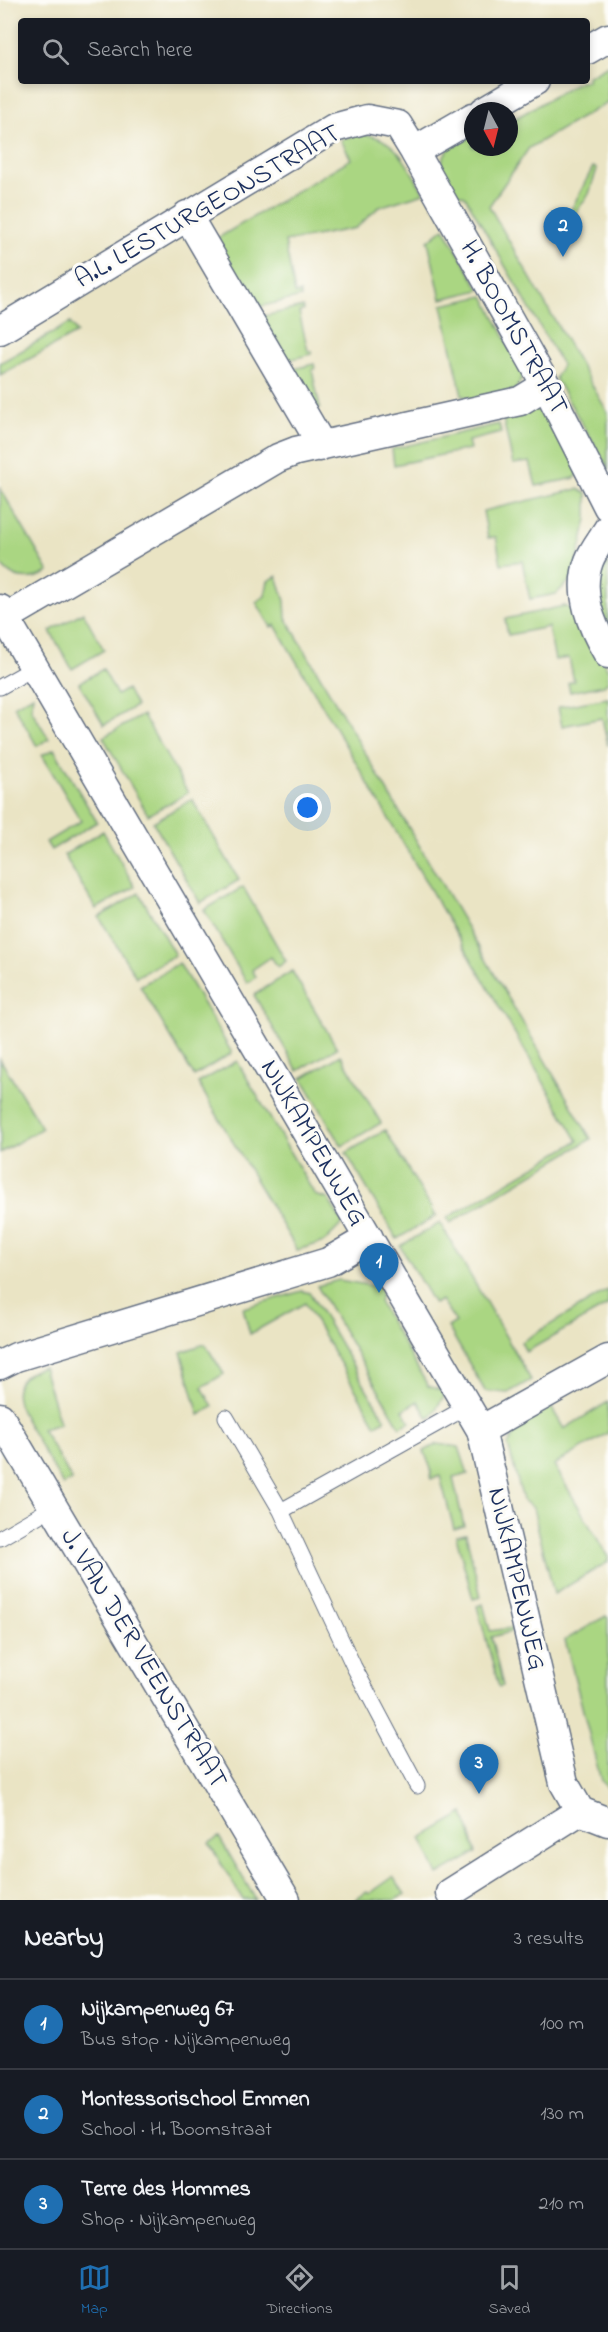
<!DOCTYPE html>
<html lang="en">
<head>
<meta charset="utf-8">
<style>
	body { margin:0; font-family:"Indie Flower",sans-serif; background:#242831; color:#f1f3f6 }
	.compass { position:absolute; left:464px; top:102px; width:54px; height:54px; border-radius:50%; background:#171b24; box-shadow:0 3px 9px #0003; rotate:173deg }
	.you { position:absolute; left:308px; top:808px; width:21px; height:21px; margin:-15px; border:4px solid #fff; border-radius:50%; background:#1a73e8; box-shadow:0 0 0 9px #1a73e833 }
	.badge { display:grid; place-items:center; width:39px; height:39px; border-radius:50%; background:#1f6fb2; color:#fff; font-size:20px; font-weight:700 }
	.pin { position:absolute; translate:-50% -50px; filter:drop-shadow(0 2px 3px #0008) }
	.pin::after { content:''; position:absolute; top:32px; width:21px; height:18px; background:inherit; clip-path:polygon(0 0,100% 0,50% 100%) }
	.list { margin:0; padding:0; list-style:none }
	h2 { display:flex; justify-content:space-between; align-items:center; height:78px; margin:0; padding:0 24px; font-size:26px }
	h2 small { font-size:20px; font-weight:400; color:#9ea1a6 }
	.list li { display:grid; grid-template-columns:39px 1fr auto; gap:18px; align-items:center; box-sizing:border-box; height:90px; padding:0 24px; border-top:2px solid #363941 }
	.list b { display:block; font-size:22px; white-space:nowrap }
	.list p { margin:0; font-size:20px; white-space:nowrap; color:#9ea1a6 }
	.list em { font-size:20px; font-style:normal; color:#9ea1a6 }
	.icon { flex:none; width:33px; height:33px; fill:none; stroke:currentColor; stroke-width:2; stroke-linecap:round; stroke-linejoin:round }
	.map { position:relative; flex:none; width:608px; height:1900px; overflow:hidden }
	.search { position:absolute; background:#171b24; box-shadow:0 3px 9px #0003; left:18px; right:18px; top:18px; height:66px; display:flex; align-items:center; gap:15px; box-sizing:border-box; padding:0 21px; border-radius:6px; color:#9ea1a6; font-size:22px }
	.sheet { height:348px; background:#171b24 }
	nav { display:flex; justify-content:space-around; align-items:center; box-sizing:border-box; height:84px; border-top:2px solid #363941; background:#171b24; font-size:16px; color:#9ea1a6 }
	nav a { display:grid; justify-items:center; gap:3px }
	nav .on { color:#1f6fb2 }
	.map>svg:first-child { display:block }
</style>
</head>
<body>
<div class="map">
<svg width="608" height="1900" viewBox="0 0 608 1900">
	<rect width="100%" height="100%" fill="#fdfcf7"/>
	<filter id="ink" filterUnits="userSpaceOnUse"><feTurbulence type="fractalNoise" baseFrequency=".0167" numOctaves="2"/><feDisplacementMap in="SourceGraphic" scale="12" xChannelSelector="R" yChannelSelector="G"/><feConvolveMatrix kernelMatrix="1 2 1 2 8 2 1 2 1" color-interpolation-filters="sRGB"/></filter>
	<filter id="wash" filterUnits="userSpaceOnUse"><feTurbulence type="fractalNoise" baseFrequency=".008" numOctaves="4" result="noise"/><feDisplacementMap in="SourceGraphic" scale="24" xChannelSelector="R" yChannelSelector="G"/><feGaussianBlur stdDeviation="1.35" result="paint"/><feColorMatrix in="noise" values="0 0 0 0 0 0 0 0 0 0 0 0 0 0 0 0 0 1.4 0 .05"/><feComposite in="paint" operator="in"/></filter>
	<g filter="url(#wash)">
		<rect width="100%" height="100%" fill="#eae4c4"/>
		<!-- green -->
		<path fill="#aad682" stroke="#628270" stroke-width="1.5" d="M608 65V102L529 148 489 206 608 413V468L555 378 562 365 465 196 448 192C434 156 443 151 473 132V147H509V122L580 81H587V77Z
			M359 134C396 135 407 165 424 193L379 207 356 228 285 242 295 294 300 293 301 297 250 309 211 242 351 159 341 140Z
			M593 167 597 169 589 194 574 215 569 214Z
			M444 228 480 290 441 299 428 241Z
			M484 296 524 375 515 390 473 401 462 395 442 305Z
			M303 307V311L299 312 308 351H311L312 354 281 362 255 318Z
			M70 323 77 333 0 375V363Z
			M314 364 315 369 312 370 320 408 314 409 286 371Z
			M536 406 547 409 582 470 575 478 536 486 530 462 513 464 502 414Z
			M499 424 501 433 468 441 470 449 394 465 392 449Z
			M0 488 49 572C30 582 13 582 0 563Z
			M578 489 587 494V519L574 577 556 594 530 599 522 561 501 564 496 537 488 538 483 511Z
			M608 562V625L599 610 596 578Z
			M277 576 285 601 286 618 591 1139 450 1223 447 1218 578 1141 275 625 271 627 256 602 265 596 268 581Z
			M564 606 577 611 608 670V681L604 685 570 692 568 683 574 681 569 658 555 660 548 627 508 635 505 619Z
			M83 612 104 650 72 669 50 631Z
			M103 669 117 695 127 689 136 706 104 725 79 683Z
			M33 695 31 709 49 739 37 746 14 706Z
			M608 698V746L602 718 562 726 558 707Z
			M143 715 188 793 148 815 103 737Z
			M54 749 97 822 51 850 46 842 81 821 42 755Z
			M192 799 239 880 200 903 153 822Z
			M103 831 135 887 96 909 64 855Z
			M243 887 286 961 278 967 271 957 252 970 256 977 247 983 204 910Z
			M139 893 175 955 136 977 99 917Z
			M179 963 232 1053 194 1076 140 986Z
			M292 971 337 1048 298 1071 254 995Z
			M341 1055 381 1123 342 1146 302 1078Z
			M0 1059 42 1128 0 1153Z
			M237 1061 315 1195 328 1199 343 1223 324 1242 297 1250 198 1083Z
			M385 1130 436 1216 397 1239 346 1153Z
			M440 1223 531 1380 508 1393 485 1391 448 1327 456 1322 441 1300 434 1304 400 1246Z
			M339 1280 373 1286 379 1284 382 1289 379 1302 428 1386 441 1390 444 1396 431 1417 428 1418 418 1401 403 1410 410 1422 400 1427 317 1286Z
			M608 1290V1305L526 1352 521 1342Z
			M302 1291 310 1293 385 1420 376 1425 305 1303 250 1334 243 1308Z
			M205 1344 224 1374 202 1387 213 1407 199 1415 181 1352Z
			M43 1367 60 1424 42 1429 72 1480 63 1485C54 1469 44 1453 35 1436 18 1408 0 1381 43 1367Z
			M608 1402V1433L554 1465 608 1557V1562L554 1594 533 1508 523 1500 508 1445 521 1421 550 1405 564 1429Z
			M437 1444 459 1447 468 1474 453 1478 464 1526 454 1529 440 1476 431 1479V1469L424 1451Z
			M466 1534 481 1597 473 1599 456 1536Z
			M483 1604 490 1631 512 1628 510 1632 491 1637 503 1686 499 1687 477 1606Z
			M606 1616 608 1618V1789L601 1781 565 1640Z
			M464 1813 476 1853 438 1875 421 1838Z
			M219 1837 256 1900H243L209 1843Z
			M393 1877 405 1894 395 1900H355L367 1892 369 1894Z"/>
	</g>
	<g filter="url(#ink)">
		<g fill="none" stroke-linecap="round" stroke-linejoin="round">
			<defs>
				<path id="lane" d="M0 687 34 668
					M226 1417 281 1511 354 1667 417 1786
					M281 1511 467 1407
					M0 1538 53 1507"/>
				<path id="street" d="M587 50 608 38
					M484 111 535 81
					M414 151 546 385 608 507
					M187 215 316 435 319 447
					M0 330 334 128 367 119 398 125 414 151 473 117
					M608 529C602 539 593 550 589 561 577 593 592 627 608 654
					M0 609 481 1430 564 1783 580 1811 608 1822
					M5 618 278 458 296 451 520 401 546 385
					M0 1365 16 1357 328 1262 369 1238
					M0 1417 286 1900
					M481 1430 608 1359
					M450 1893 580 1811"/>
			</defs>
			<!-- lane casing -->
			<use href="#lane" stroke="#636e82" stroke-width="17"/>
			<!-- street casing -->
			<use href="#street" stroke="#636e82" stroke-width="31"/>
			<!-- lane -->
			<use href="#lane" stroke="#fff" stroke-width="15"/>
			<!-- street -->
			<use href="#street" stroke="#fff" stroke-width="28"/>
		</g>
	</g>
	<g text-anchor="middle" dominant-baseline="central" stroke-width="6" stroke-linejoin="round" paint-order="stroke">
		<!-- street labels -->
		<g font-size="27" fill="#1b2f5e" stroke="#fdfcf7">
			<text transform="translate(208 207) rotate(-30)">A.L. LESTURGEONSTRAAT</text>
			<text transform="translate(513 328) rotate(61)">H. BOOMSTRAAT</text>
			<text transform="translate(313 1143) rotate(60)">NIJKAMPENWEG</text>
			<text transform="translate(516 1579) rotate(77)">NIJKAMPENWEG</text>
			<text transform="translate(143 1659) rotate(59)">J. VAN DER VEENSTRAAT</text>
		</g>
	</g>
</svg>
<svg class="compass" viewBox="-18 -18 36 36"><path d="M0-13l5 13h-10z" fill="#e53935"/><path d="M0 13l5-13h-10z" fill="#9ea1a6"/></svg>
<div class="you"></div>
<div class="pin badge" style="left:379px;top:1293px">1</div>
<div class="pin badge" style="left:563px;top:257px">2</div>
<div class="pin badge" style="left:479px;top:1794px">3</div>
<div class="search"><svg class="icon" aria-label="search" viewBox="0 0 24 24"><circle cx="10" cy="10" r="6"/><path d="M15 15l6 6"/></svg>Search here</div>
</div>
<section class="sheet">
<h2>Nearby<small>3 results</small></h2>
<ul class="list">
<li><span class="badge">1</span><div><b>Nijkampenweg 67</b><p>Bus stop · Nijkampenweg</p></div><em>100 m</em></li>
<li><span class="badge">2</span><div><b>Montessorischool Emmen</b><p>School · H. Boomstraat</p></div><em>130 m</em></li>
<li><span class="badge">3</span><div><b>Terre des Hommes</b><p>Shop · Nijkampenweg</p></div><em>210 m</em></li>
</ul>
</section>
<nav>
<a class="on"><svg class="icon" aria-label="map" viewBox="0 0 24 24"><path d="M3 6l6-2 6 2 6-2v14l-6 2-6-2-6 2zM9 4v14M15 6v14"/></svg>Map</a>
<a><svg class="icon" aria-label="directions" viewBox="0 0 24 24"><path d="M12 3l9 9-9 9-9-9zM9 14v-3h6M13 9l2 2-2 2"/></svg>Directions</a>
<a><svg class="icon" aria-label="saved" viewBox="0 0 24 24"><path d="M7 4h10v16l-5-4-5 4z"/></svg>Saved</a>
</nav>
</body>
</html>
